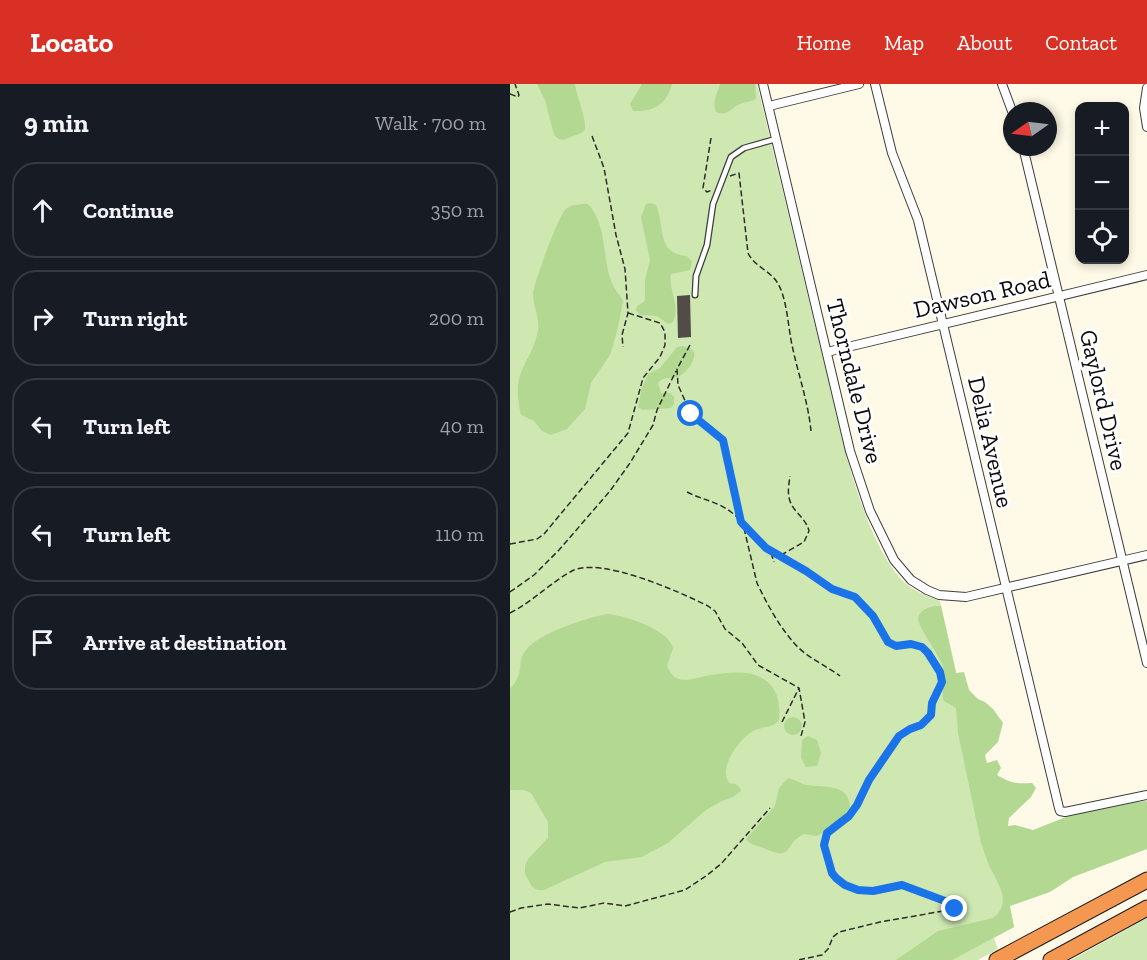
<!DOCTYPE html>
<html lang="en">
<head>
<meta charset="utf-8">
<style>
	body { margin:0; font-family:"Zilla Slab",serif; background:#242831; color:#f1f3f6 }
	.controls { position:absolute; right:18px; top:18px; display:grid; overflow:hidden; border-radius:12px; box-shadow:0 3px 9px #0003 }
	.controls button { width:54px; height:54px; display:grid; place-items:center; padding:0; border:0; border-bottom:2px solid #363941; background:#171b24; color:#f1f3f6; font:30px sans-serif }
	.compass { position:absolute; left:493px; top:18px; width:54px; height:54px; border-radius:50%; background:#171b24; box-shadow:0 3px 9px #0003; rotate:256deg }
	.stop { position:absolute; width:18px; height:18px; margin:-14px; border:4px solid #1a73e8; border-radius:50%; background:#fff }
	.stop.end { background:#1a73e8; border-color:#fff; box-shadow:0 2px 6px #0008 }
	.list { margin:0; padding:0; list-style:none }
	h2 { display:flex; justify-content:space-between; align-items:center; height:78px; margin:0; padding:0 24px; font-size:26px }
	h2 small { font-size:20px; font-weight:400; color:#9ea1a6 }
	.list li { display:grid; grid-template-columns:39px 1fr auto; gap:18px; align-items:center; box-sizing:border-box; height:96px; margin:0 12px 12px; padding:0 12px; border:2px solid #363941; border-radius:24px }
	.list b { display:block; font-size:22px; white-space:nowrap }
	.list em { font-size:20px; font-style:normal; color:#9ea1a6 }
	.icon { flex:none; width:33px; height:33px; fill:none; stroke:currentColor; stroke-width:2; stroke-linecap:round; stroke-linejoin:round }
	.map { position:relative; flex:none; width:637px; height:876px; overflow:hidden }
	header { display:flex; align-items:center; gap:36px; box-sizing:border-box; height:84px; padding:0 30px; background:#d93025; color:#fff }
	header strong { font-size:28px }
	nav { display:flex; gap:33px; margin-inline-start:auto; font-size:21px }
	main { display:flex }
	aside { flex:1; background:#171b24 }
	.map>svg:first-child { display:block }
</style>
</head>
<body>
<header>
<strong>Locato</strong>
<nav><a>Home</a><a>Map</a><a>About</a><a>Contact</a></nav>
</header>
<main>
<aside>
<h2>9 min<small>Walk · 700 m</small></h2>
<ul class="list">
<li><svg class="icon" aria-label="ahead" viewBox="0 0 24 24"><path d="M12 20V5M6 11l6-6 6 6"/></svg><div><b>Continue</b></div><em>350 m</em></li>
<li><svg class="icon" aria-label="right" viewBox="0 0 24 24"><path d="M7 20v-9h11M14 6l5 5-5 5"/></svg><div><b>Turn right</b></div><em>200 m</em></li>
<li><svg class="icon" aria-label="left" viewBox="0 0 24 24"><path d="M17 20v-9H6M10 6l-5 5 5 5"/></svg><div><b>Turn left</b></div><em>40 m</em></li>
<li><svg class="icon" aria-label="left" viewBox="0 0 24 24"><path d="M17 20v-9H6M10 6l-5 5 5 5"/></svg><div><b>Turn left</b></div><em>110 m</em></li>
<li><svg class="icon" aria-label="arrive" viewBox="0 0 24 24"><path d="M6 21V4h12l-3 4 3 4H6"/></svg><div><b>Arrive at destination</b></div></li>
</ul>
</aside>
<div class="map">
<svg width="637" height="876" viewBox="0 0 637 876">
	<rect width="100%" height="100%" fill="#fffae7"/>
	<!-- green -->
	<path fill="#cfe8b2" d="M0 0H247L335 366C345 404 365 469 393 497 404 507 416 512 430 517L504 843 484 854 488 865 468 876H0Z
		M637 834V876H560L563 875Z"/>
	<!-- forest -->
	<path fill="#b3d892" d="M27 0H65C66 11 79 40 74 47 71 50 65 51 61 53 54 57 50 57 44 51L35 16Z
		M132 0H162C157 20 144 28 123 27L120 20Z
		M210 0H245L246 15C240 18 235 18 230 20 220 24 218 33 206 28 202 18 207 10 210 0Z
		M78 120C102 146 88 189 111 213L113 218 108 243 103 262 100 271 81 299 75 325 57 345 41 351 32 347 24 337 11 331C0 283 21 283 28 246 30 233 23 223 23 210 23 201 49 130 56 125 62 120 71 120 78 120Z
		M136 120 140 119 146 121C155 142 146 170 177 172L182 178 180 186 161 190C158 206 171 222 163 238L158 240 147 232 130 231 126 226 127 222 135 217V196L140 176 131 133Z
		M173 262 181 265 184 268C186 277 176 290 167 293 159 295 154 292 148 299L151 309H160L164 313V320L161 324 132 326 128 323 132 304 138 290 150 284 167 263Z
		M425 522H431L446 589 454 588 459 606 468 615 475 618 483 625 493 639 488 658 475 671 477 679 487 676 491 684 487 691C500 699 507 700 522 699L526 704 521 713 499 734 498 742 505 741 523 746 571 727 611 719 637 717V765L563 793 540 808 500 822 504 843 442 876H386L428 847 483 834C503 819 488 799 479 782 476 774 474 766 471 759L448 649 446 624C443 622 437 619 434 617 430 611 437 592 432 580 428 569 408 543 408 535 409 526 417 524 425 522Z
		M97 530C113 531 159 545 163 564L157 582C160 588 162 593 169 595 179 598 190 592 201 591 239 584 273 589 269 636 263 644 256 642 248 645 234 649 218 672 216 685 215 691 217 695 219 699L226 700 231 705V707L223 713 210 718 196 726 158 759 132 773 95 778 34 806H28L22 803 15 790V782L18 775 38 754V738L21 709 14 706H0V605C16 588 6 579 15 567 28 549 76 534 97 530Z
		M274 642a9 9 0 1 1 18 0a9 9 0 1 1-18 0Z
		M298 652 307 656 311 669 307 682 296 683 291 674 292 656Z
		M278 694C285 695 290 700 297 701 315 704 339 699 340 723L333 733 311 750 307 752 294 750C272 761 285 778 253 764 246 761 240 761 236 755L265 722 269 704Z"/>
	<!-- building -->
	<path fill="#534b47" d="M180 211 181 253 168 254 167 212Z"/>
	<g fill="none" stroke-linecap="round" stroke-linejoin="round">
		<defs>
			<path id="service" d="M185 211 186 192 197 161 203 120 221 73 234 64 266 55"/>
			<path id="minor" d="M253 0 340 367 360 427 384 476 401 496 417 506 429 511 456 513 637 471
				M365 0 382 69 408 136 549 724 550 727 555 728 637 711
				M492 0 502 27
				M637 4 634 24 637 43
				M259 22 349 0
				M513 63 637 579
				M317 268 637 191"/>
			<path id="motorway" d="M487 876 637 796
				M541 876 637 824"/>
		</defs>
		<!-- service casing -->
		<use href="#service" stroke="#3d3d3d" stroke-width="7"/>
		<!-- minor casing -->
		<use href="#minor" stroke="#3d3d3d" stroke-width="10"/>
		<!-- motorway casing -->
		<use href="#motorway" stroke="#1b1b1b" stroke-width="17"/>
		<!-- path -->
		<path stroke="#2c2c2c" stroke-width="1.5" stroke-dasharray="6 3" stroke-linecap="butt" d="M0 10 8 13 9 11 5 0
			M82 52 94 84 106 151 115 185 118 229 112 251 113 263
			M201 54 193 104 197 108 202 106
			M220 92 229 89 238 169C244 182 260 187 267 198 277 213 278 243 282 261 288 290 298 317 301 347
			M180 261 167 285 168 301 181 330 213 356 247 499C257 520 269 542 284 559 296 573 315 581 330 592
			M177 408C192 416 207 417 221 428 239 441 249 463 270 471L323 505 350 517 363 532 374 553 382 561 401 560 412 563 426 580 432 594 431 603 422 619 421 631 411 641 400 645 389 653 359 696 343 726 334 736 317 749 314 755V767L322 789 329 798 348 806 363 807 392 801 443 820 445 825 370 838 329 848 323 853 318 865 312 871 288 876
			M0 460 27 455 34 450 118 349 133 294 150 273 155 261V248L150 239 118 229
			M261 469 264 478
			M271 471 294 458 299 447C296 434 284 429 280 417 277 409 279 400 280 392
			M0 508 24 491 49 466 100 407 120 379 143 341 147 326 166 287
			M0 529C22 518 40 499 62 487 90 472 170 508 198 522L205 527 215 545 232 559 248 581 289 604
			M272 638 289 604 295 638 291 652
			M0 828 11 824 38 820 69 824 94 819 115 822 175 806 196 792 211 780 260 724"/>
		<!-- service -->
		<use href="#service" stroke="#fff" stroke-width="4.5"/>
		<!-- minor -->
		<use href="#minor" stroke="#fff" stroke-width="8"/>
		<!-- motorway -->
		<use href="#motorway" stroke="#f49750" stroke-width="15"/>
	</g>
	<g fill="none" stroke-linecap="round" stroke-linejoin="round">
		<!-- route -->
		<path stroke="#1a73e8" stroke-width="8" d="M181 330 213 356 231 438 256 464 296 487 322 505 345 513 363 532 378 558 386 562 401 560 412 563 418 569 430 588 432 598 422 619 421 631 411 641 400 645 389 652 359 696 347 721 339 732 317 749 314 761 322 789 326 794 335 801 348 806 363 807 392 801 443 820 445 825"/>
	</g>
	<g text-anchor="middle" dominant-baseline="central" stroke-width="6" stroke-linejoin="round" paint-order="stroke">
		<!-- street labels -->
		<g font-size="24" fill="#0a0a0a" stroke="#fff">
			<text transform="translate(472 210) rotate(-13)">Dawson Road</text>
			<text transform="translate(345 297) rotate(76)">Thorndale Drive</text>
			<text transform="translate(594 316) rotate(77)">Gaylord Drive</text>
			<text transform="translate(481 358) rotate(77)">Delia Avenue</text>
		</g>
	</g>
</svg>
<div class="controls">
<button>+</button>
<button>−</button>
<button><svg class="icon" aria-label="locate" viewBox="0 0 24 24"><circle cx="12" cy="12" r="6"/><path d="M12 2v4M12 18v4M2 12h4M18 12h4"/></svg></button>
</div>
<svg class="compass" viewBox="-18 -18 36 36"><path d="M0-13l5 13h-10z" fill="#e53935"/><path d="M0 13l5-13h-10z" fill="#9ea1a6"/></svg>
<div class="stop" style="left:181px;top:330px"></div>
<div class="stop end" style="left:445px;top:825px"></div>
</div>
</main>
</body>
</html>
